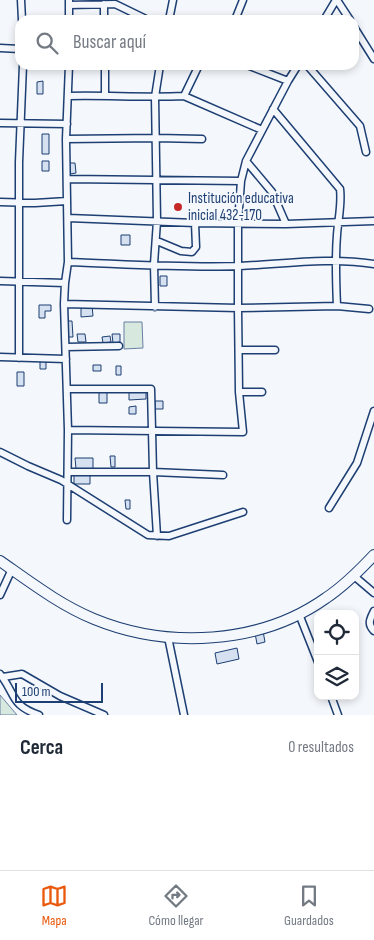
<!DOCTYPE html>
<html lang="es">
<head>
<meta charset="utf-8">
<style>
	body { margin:0; font-family:"Sofia Sans Condensed",sans-serif; background:#f2f2f3; color:#1f2937 }
	.controls { position:absolute; right:15px; bottom:15px; display:grid; overflow:hidden; border-radius:10px; box-shadow:0 2px 8px #0003 }
	.controls button { width:45px; height:45px; display:grid; place-items:center; padding:0; border:0; border-bottom:1px solid #e0e1e3; background:#fff; color:#1f2937; font:25px sans-serif }
	.scale { position:absolute; left:15px; bottom:12px; width:88px; box-sizing:border-box; padding-left:5px; border:2px solid #1d3f73; border-top:0; font-size:14px; line-height:18px; white-space:nowrap; color:#1d3f73; -webkit-text-stroke:4px #f4f7fb; paint-order:stroke }
	.list { margin:0; padding:0; list-style:none }
	h2 { display:flex; justify-content:space-between; align-items:center; height:65px; margin:0; padding:0 20px; font-size:21px }
	h2 small { font-size:16px; font-weight:400; color:#747a83 }
	.icon { flex:none; width:28px; height:28px; fill:none; stroke:currentColor; stroke-width:2; stroke-linecap:round; stroke-linejoin:round }
	.map { position:relative; flex:none; width:374px; height:715px; overflow:hidden }
	.search { position:absolute; background:#fff; box-shadow:0 2px 8px #0003; left:15px; right:15px; top:15px; height:55px; display:flex; align-items:center; gap:12px; box-sizing:border-box; padding:0 18px; border-radius:15px; color:#747a83; font-size:19px }
	.sheet { height:155px; background:#fff }
	nav { display:flex; justify-content:space-around; align-items:center; box-sizing:border-box; height:70px; border-top:1px solid #e0e1e3; background:#fff; font-size:14px; color:#747a83 }
	nav a { display:grid; justify-items:center; gap:2px }
	nav .on { color:#ea580c }
	.map>svg:first-child { display:block }
</style>
</head>
<body>
<div class="map">
<svg width="374" height="715" viewBox="0 0 374 715">
	<rect width="100%" height="100%" fill="#f4f7fb"/>
	<!-- green -->
	<path fill="#d7e8df" stroke="#687fa3" d="M124 322H142L143 348 124 349Z
		M0 695 17 715H0Z"/>
	<!-- building -->
	<path fill="#d5e0f0" stroke="#1d3f73" d="M43 81V94H37V82Z
		M42 134H49V154H42Z
		M42 161H49V171H42Z
		M68 163H75L76 173 70 174Z
		M121 235H130V245H121Z
		M160 276H167V286H160Z
		M39 305H51V311H45V318H39Z
		M92 305 93 316 81 317V306Z
		M66 321H72L73 337H67Z
		M77 334H85L86 342H78Z
		M112 334H120V342L113 343Z
		M110 336 111 342 103 343 102 337Z
		M40 359H46V369H40Z
		M93 365H101V371H93Z
		M116 366H121V375H116Z
		M17 372H24V386H17Z
		M129 390H146V399L129 400Z
		M99 392H107V403H99Z
		M155 401H163V409H155Z
		M136 406V414H129V407Z
		M110 456H115V467H111Z
		M75 458H93V469H76Z
		M74 475H90V484H74Z
		M125 500H130V509H126Z
		M263 631 265 642 257 644 255 633Z
		M237 648 239 659 217 664 215 653Z"/>
	<g fill="none" stroke-linecap="round" stroke-linejoin="round">
		<defs>
			<path id="minor" d="M21 0 22 20
				M337 0 350 20
				M104 4V20
				M69 5 115 4 148 20
				M69 20V0
				M169 20 173 0
				M235 20 243 0
				M324 20 336 0
				M354 27 374 59
				M0 48 20 49
				M105 65V95
				M247 65 288 81
				M307 65 360 126 366 152
				M69 96C107 95 146 98 184 96L199 65
				M184 96 262 130
				M273 109 340 189C342 204 338 220 337 235 335 259 336 282 337 306
				M0 123 67 124
				M66 139 157 138 202 139
				M246 161 272 192 286 224
				M68 179 241 181
				M0 202 35 203 67 201
				M68 218 195 223 286 224 374 221
				M157 241 181 251 192 252 196 247 195 223
				M68 262C125 264 183 268 240 266 284 264 330 257 374 264
				M0 281 65 283
				M64 304 238 308 337 306 369 309
				M155 307 154 264 157 221 155 97 160 65
				M66 347 119 346
				M239 350H275
				M0 357 66 359
				M19 358V162L23 65
				M67 389H151L153 472 157 536
				M239 392H262
				M68 430 243 432 239 392 238 308V223L241 181 246 161 288 81 298 65
				M0 452 28 466 61 480 148 535 169 536 243 512
				M69 472H153L223 475
				M329 508 357 463 374 411
				M67 520 68 430 64 304 65 283 68 262 66 139 69 65
				M354 576 374 593
				M0 595 12 569
				M374 611C370 619 367 624 374 631
				M299 614 318 662
				M168 637 184 715
				M0 674C16 694 10 705 39 715
				M3 677 22 674 60 696 104 715
				M331 696 338 715"/>
			<path id="highway" d="M0 561C30 582 60 605 94 619 167 649 260 645 326 598 344 586 359 571 374 555"/>
		</defs>
		<!-- minor casing -->
		<use href="#minor" stroke="#1d3f73" stroke-width="9"/>
		<!-- highway casing -->
		<use href="#highway" stroke="#1d3f73" stroke-width="12"/>
		<!-- minor -->
		<use href="#minor" stroke="#f4f7fb" stroke-width="6"/>
		<!-- highway -->
		<use href="#highway" stroke="#f4f7fb" stroke-width="10"/>
	</g>
	<!-- markers -->
	<circle fill="#c62828" stroke="#f4f7fb" stroke-width="2" cx="178" cy="207" r="5"/>
	<g text-anchor="middle" dominant-baseline="central" stroke-width="4" stroke-linejoin="round" paint-order="stroke">
		<!-- poi labels -->
		<g font-size="15" fill="#1d3f73" stroke="#f4f7fb" text-anchor="start">
			<text x="188" y="198">Institución educativa<tspan x="188" dy="17">inicial 432-170</tspan></text>
		</g>
	</g>
</svg>
<div class="controls">
<button><svg class="icon" aria-label="locate" viewBox="0 0 24 24"><circle cx="12" cy="12" r="6"/><path d="M12 2v4M12 18v4M2 12h4M18 12h4"/></svg></button>
<button><svg class="icon" aria-label="layers" viewBox="0 0 24 24"><path d="M12 4l9 5-9 5-9-5zM3 14l9 5 9-5"/></svg></button>
</div>
<div class="scale">100 m</div>
<div class="search"><svg class="icon" aria-label="search" viewBox="0 0 24 24"><circle cx="10" cy="10" r="6"/><path d="M15 15l6 6"/></svg>Buscar aquí</div>
</div>
<section class="sheet">
<h2>Cerca<small>0 resultados</small></h2>
<ul class="list">
</ul>
</section>
<nav>
<a class="on"><svg class="icon" aria-label="map" viewBox="0 0 24 24"><path d="M3 6l6-2 6 2 6-2v14l-6 2-6-2-6 2zM9 4v14M15 6v14"/></svg>Mapa</a>
<a><svg class="icon" aria-label="directions" viewBox="0 0 24 24"><path d="M12 3l9 9-9 9-9-9zM9 14v-3h6M13 9l2 2-2 2"/></svg>Cómo llegar</a>
<a><svg class="icon" aria-label="saved" viewBox="0 0 24 24"><path d="M7 4h10v16l-5-4-5 4z"/></svg>Guardados</a>
</nav>
</body>
</html>
